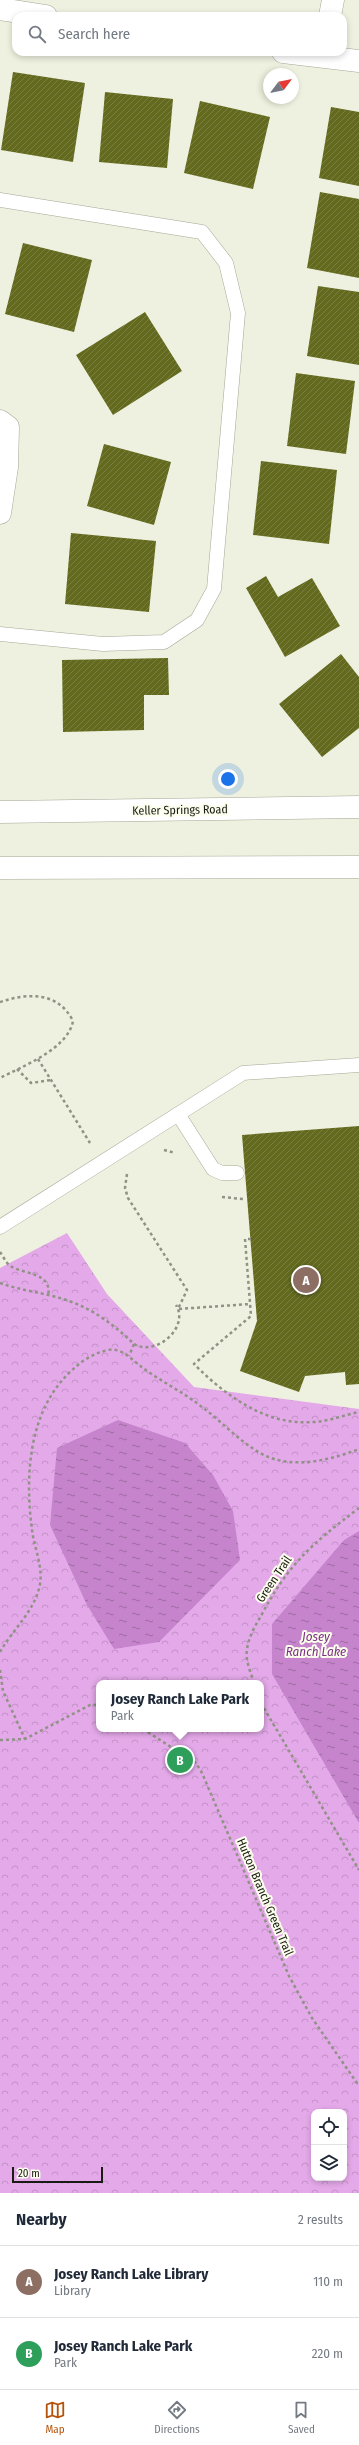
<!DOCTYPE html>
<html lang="en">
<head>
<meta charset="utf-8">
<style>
	body { margin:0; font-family:"Fira Sans Condensed",sans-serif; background:#f6f6f7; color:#1f2937 }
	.controls { position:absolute; right:12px; bottom:12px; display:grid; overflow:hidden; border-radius:8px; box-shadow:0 2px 6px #0003 }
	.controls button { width:36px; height:36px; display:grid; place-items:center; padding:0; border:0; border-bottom:1px solid #e0e1e3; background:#fff; color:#1f2937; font:20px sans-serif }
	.compass { position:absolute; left:263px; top:68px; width:36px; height:36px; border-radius:50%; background:#fff; box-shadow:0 2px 6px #0003; rotate:58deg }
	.scale { position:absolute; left:12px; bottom:10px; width:91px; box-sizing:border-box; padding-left:4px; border:2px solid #1a1b14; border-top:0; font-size:11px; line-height:14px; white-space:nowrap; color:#1a1b14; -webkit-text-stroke:3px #fbfeec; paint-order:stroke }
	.you { position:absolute; left:228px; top:779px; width:14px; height:14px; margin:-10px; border:3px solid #fff; border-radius:50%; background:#1a73e8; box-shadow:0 0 0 6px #1a73e833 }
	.badge { display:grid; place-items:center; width:26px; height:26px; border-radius:50%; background:#b45309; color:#fff; font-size:13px; font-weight:700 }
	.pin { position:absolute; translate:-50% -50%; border:2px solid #fff; box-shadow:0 1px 4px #0006 }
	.popup { position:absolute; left:96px; top:1680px; width:168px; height:52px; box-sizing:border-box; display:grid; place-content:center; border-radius:8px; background:#fff; filter:drop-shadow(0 1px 3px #0005); font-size:13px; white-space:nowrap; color:#747a83 }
	.popup b { font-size:15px; color:#1f2937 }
	.popup::after { content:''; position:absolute; left:50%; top:100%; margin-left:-8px; border:8px solid transparent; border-top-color:#fff }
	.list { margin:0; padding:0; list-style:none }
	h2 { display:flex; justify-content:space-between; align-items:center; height:52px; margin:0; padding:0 16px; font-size:17px }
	h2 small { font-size:13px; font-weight:400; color:#747a83 }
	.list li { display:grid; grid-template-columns:26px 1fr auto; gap:12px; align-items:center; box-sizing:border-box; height:72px; padding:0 16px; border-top:1px solid #e0e1e3 }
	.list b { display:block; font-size:15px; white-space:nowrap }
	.list p { margin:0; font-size:13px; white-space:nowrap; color:#747a83 }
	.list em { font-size:13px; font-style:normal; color:#747a83 }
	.icon { flex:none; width:22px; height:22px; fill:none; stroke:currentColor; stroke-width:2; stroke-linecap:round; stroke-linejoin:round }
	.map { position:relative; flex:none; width:359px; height:2193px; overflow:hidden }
	.search { position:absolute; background:#fff; box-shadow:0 2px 6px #0003; left:12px; right:12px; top:12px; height:44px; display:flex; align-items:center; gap:10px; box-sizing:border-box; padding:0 14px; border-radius:12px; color:#747a83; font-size:15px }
	.sheet { height:196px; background:#fff }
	nav { display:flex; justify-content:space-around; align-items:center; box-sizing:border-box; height:56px; border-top:1px solid #e0e1e3; background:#fff; font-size:11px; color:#747a83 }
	nav a { display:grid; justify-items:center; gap:2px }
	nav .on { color:#b45309 }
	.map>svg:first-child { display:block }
</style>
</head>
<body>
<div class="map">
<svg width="359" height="2193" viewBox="0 0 359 2193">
	<defs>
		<pattern id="park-crowns" width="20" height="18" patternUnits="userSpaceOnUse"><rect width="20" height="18" fill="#e4a9e9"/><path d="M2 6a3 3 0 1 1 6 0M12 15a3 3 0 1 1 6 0" fill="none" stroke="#c391c7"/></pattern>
		<pattern id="water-ripples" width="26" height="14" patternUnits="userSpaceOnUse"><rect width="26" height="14" fill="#c584cb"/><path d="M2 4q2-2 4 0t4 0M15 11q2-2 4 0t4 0" fill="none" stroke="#9f6ba4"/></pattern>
		<pattern id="building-hatch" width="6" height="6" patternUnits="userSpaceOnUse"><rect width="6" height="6" fill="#636a1e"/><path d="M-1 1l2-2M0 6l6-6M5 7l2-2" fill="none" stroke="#797e44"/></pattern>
	</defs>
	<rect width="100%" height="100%" fill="#eef1df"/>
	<!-- park -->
	<path fill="url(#park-crowns)" fill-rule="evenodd" d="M67 1233 107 1294 194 1387 359 1409V2193H0V1268ZM99 1683H261V1729H99ZM314 2112H344V2178H314Z"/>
	<!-- water -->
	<path fill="url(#water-ripples)" d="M118 1420 185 1443 213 1475 233 1511 240 1560 159 1642 114 1649 87 1605 50 1525 57 1448Z
		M359 1531V1823L272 1674V1624L344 1540Z"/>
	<!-- building -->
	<path fill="url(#building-hatch)" d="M13 72 85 83 73 162 1 150Z
		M105 92 173 99 167 168 99 162Z
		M200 101 270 117 253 189 184 173Z
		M331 107 359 112V186L319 178Z
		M320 192 359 199V278L307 268Z
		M23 243 92 260 74 332 5 314Z
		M318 286 359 292V365L307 356Z
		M145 312 182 371 113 415 76 355Z
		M296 373 355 381 346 454 287 446Z
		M104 444 171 462 154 525 87 506Z
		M261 461 337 470 329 544 253 535Z
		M71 533 156 541 149 612 65 604Z
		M266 576 278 597 312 578 340 626 285 657 246 588Z
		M341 654 359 677V728L322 757 279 704Z
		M168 658 169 695H144V730L63 732 62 660Z
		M359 1126V1384L346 1385 345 1372 305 1376 299 1392 240 1371 257 1321 242 1135Z"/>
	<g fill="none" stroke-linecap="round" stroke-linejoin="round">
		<defs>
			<path id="lane" d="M0 200 202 232 226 263 238 313 214 589 197 620 164 642 103 644 0 634
				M178 1114 213 1169 222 1173H237
				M0 1227 243 1073 359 1065"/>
			<path id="street" d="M0 9 46 16
				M330 16 333 0
				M283 52 359 61
				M0 421 8 427 7 467 0 513"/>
			<path id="secondary" d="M0 812 359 807
				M0 868 359 867"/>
		</defs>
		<!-- lane casing -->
		<use href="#lane" stroke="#a5a797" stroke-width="15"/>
		<!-- street casing -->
		<use href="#street" stroke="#a5a797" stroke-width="23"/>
		<!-- secondary casing -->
		<use href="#secondary" stroke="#a5a797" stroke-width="23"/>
		<!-- path -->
		<path stroke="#909285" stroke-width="2.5" stroke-dasharray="3 3" stroke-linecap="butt" d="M0 1002C27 993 58 991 73 1021 68 1049 23 1066 0 1078
			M38 1059 90 1143
			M17 1069 31 1083 51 1080
			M164 1150 175 1153
			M127 1174 125 1188 128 1198 187 1290 178 1309 250 1304
			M222 1197 243 1199
			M251 1239H245L251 1316 194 1364C226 1396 266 1426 314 1422 330 1421 344 1415 359 1412
			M0 1252C3 1256 5 1261 9 1265 22 1275 53 1271 48 1296
			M0 1283C22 1291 47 1293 69 1301 95 1310 115 1326 134 1344L129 1356
			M134 1344C155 1357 190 1328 176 1305
			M0 1652C13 1629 35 1611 40 1584 43 1566 34 1547 32 1530 25 1477 28 1414 68 1374 80 1362 91 1354 108 1350 122 1347 133 1361 143 1368 162 1382 183 1392 202 1407 224 1423 246 1449 271 1458 299 1468 333 1459 359 1449
			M0 1670 3 1691 25 1739
			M254 1683C251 1673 245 1660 247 1650 248 1638 255 1626 261 1616 288 1564 313 1543 359 1508
			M261 1703 359 1870
			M143 1729 196 1763 202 1773 289 1976 312 2018 359 2086
			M0 1740 25 1739 90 1705H99"/>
		<!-- lane -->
		<use href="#lane" stroke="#fff" stroke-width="14"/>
		<!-- street -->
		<use href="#street" stroke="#fff" stroke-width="22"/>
		<!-- secondary -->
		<use href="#secondary" stroke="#fff" stroke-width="22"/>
	</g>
	<g text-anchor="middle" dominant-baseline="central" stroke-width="4" stroke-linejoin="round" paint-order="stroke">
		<!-- street labels -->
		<g font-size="12" fill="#1a1b14" stroke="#fbfeec">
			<text transform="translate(180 810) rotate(-1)">Keller Springs Road</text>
			<text transform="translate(274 1579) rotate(-56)">Green Trail</text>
			<text transform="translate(265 1897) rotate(67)">Hutton Branch Green Trail</text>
		</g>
		<!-- water labels -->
		<g font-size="13" font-style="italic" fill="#7e3186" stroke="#fbfeec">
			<text x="316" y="1636">Josey<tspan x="316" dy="15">Ranch Lake</tspan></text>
		</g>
	</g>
</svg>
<div class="controls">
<button><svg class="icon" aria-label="locate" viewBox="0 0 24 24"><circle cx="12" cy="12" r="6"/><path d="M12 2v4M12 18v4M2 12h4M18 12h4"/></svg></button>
<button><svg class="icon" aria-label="layers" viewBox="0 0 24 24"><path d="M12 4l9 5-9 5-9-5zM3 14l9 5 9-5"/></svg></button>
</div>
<svg class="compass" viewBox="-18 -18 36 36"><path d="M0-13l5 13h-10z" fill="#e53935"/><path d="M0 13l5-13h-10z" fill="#747a83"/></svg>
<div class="scale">20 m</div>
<div class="you"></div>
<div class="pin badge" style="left:306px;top:1280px;background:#8d6e63">A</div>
<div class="pin badge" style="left:180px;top:1760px;background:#2e9e5b">B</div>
<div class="popup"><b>Josey Ranch Lake Park</b>Park</div>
<div class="search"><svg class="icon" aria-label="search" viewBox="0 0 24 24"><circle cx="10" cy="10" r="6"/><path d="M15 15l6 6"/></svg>Search here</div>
</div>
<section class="sheet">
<h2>Nearby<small>2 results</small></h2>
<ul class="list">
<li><span class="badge" style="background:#8d6e63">A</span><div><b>Josey Ranch Lake Library</b><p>Library</p></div><em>110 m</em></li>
<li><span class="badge" style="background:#2e9e5b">B</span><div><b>Josey Ranch Lake Park</b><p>Park</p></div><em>220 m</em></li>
</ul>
</section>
<nav>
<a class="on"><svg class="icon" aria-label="map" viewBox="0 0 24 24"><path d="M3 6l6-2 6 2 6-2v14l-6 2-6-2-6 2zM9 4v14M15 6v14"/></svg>Map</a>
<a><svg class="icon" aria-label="directions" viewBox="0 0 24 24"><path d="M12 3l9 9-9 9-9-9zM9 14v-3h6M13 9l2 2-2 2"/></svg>Directions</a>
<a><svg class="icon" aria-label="saved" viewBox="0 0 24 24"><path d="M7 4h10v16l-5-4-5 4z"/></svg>Saved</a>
</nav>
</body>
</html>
